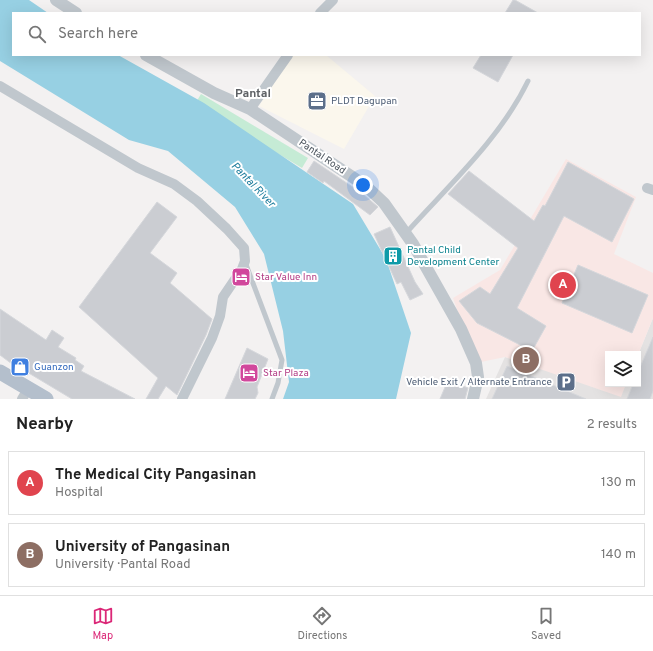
<!DOCTYPE html>
<html lang="en">
<head>
<meta charset="utf-8">
<style>
	body { margin:0; font-family:Overpass,sans-serif; background:#f2f2f2; color:#222 }
	.controls { position:absolute; right:12px; bottom:12px; display:grid; overflow:hidden; border-radius:0px; box-shadow:0 4px 16px #0002 }
	.controls button { width:36px; height:36px; display:grid; place-items:center; padding:0; border:0; border-bottom:1px solid #e0e0e0; background:#fff; color:#222; font:20px sans-serif }
	.you { position:absolute; left:363px; top:185px; width:14px; height:14px; margin:-10px; border:3px solid #fff; border-radius:50%; background:#1a73e8; box-shadow:0 0 0 6px #1a73e833 }
	.badge { display:grid; place-items:center; width:26px; height:26px; border-radius:50%; background:#db2777; color:#fff; font-size:13px; font-weight:700 }
	.pin { position:absolute; translate:-50% -50%; border:2px solid #fff; box-shadow:0 1px 4px #0006 }
	.list { margin:0; padding:0; list-style:none }
	h2 { display:flex; justify-content:space-between; align-items:center; height:52px; margin:0; padding:0 16px; font-size:17px }
	h2 small { font-size:13px; font-weight:400; color:#767676 }
	.list li { display:grid; grid-template-columns:26px 1fr auto; gap:12px; align-items:center; box-sizing:border-box; height:64px; margin:0 8px 8px; padding:0 8px; border:1px solid #e0e0e0; border-radius:0px }
	.list b { display:block; font-size:15px; white-space:nowrap }
	.list p { margin:0; font-size:13px; white-space:nowrap; color:#767676 }
	.list em { font-size:13px; font-style:normal; color:#767676 }
	.icon { flex:none; width:22px; height:22px; fill:none; stroke:currentColor; stroke-width:2; stroke-linecap:round; stroke-linejoin:round }
	.map { position:relative; flex:none; width:653px; height:399px; overflow:hidden }
	.search { position:absolute; background:#fff; box-shadow:0 4px 16px #0002; left:12px; right:12px; top:12px; height:44px; display:flex; align-items:center; gap:10px; box-sizing:border-box; padding:0 14px; border-radius:0px; color:#767676; font-size:15px }
	.sheet { height:196px; background:#fff }
	nav { display:flex; justify-content:space-around; align-items:center; box-sizing:border-box; height:56px; border-top:1px solid #e0e0e0; background:#fff; font-size:11px; color:#767676 }
	nav a { display:grid; justify-items:center; gap:2px }
	nav .on { color:#db2777 }
	.map>svg:first-child { display:block }
</style>
</head>
<body>
<div class="map">
<svg width="653" height="399" viewBox="0 0 653 399">
	<rect width="100%" height="100%" fill="#f3f1f1"/>
	<!-- commercial -->
	<path fill="#fbf7ed" d="M292 55H326L375 96 344 149 259 106Z"/>
	<!-- education -->
	<path fill="#e4e2e2" d="M653 318V399H486L505 357 623 390 626 384H638V355Z"/>
	<!-- medical -->
	<path fill="#f9e7e5" d="M566 159 636 197 614 254 653 273V318L638 355 608 354V384H626L621 397 505 357 476 363 453 298 500 270Z"/>
	<!-- green -->
	<path fill="#c5ebd5" d="M201 94 308 158 302 168 195 104Z"/>
	<!-- water -->
	<path fill="#97d0e3" d="M0 0H29L48 13H13V55H118L204 103 353 204 386 259 411 333 396 399H283L289 382 283 331 264 254 235 207 168 151 129 140 0 61Z"/>
	<!-- building -->
	<path fill="#cbcdd2" stroke="#d5d7db" d="M513 0H515L538 13H505Z
		M481 55H513L498 82 473 68Z
		M314 161 363 194 378 207 370 215 324 181 323 183 307 172Z
		M568 162 634 199 612 242 564 216 517 308 546 326 532 351 477 323 459 301 480 287 490 294 518 248 448 194 469 171 534 221 543 205 545 206Z
		M157 202 177 217 150 253 177 273 170 283 212 319 206 335 177 395 166 386 158 399H146L158 378 79 307Z
		M390 227 415 282 423 294 410 300 401 282 397 284 374 234Z
		M578 265 648 295 632 333 562 303Z
		M0 309 46 340 52 330 64 338 58 347 76 358 75 360 84 366 81 371 135 399H72L22 369 20 370 0 355Z
		M653 337V391L650 399H627L633 384H638V372Z
		M247 348 268 359 257 387 258 393 255 399H225Z
		M507 366 560 388 586 399H492Z
		M448 380 468 388 465 399H440Z"/>
	<g fill="none" stroke-linecap="round" stroke-linejoin="round">
		<!-- path -->
		<path stroke="#80c5a6" stroke-width="2" stroke-dasharray="3 2" stroke-linecap="butt" d="M560 388 564 378"/>
		<!-- service -->
		<path stroke="#c0c7cd" stroke-width="5" d="M406 233C449 185 500 139 528 81
			M245 262 282 360 278 383 272 399"/>
		<!-- minor -->
		<path stroke="#c0c7cd" stroke-width="10" d="M320 13 333 0
			M0 86 138 168 174 184 197 201 227 229 244 248 245 261 242 269 223 297 220 316 212 338 182 399
			M250 109 288 55
			M647 188 653 190
			M22 399 28 389"/>
		<!-- tertiary -->
		<path stroke="#c0c7cd" stroke-width="12" d="M56 0 76 13
			M146 55 214 93 250 109 366 186 384 203 413 244 461 329 476 363 478 377 473 399"/>
		<!-- primary -->
		<path stroke="#b4bfcc" stroke-width="15" d="M0 372 46 399"/>
	</g>
	<!-- icons -->
	<defs>
		<symbol id="office-square" viewBox="-11 -11 22 22"><rect x="-9" y="-9" width="18" height="18" rx="4" fill="#5c6f8a" stroke="#fff"/><path d="M-6-3h4V-5.5h4V-3h4V5H-6ZM-1-4.5V-3h2v-1.5ZM-6 0V1H6V0Z" fill="#fff"/></symbol>
		<symbol id="building-square" viewBox="-11 -11 22 22"><rect x="-9" y="-9" width="18" height="18" rx="4" fill="#0f9aa8" stroke="#fff"/><path d="M-4-6H4V6H1V3H-1V6H-4ZM-2.5-4.3h1.7v1.8h-1.7ZM.8-4.3h1.7v1.8H.8ZM-2.5-1h1.7V.8h-1.7ZM.8-1h1.7V.8H.8Z" fill="#fff"/></symbol>
		<symbol id="hotel-square" viewBox="-11 -11 22 22"><rect x="-9" y="-9" width="18" height="18" rx="4" fill="#d1479c" stroke="#fff"/><path d="M-6-4.5h1.5V1H6V5H4.5V3h-9V5H-6ZM-4 0a1.8 1.8 0 1 1 3.6 0ZM.5 0V-2.5h3Q6-2.5 6 0Z" fill="#fff"/></symbol>
		<symbol id="shop-square" viewBox="-11 -11 22 22"><rect x="-9" y="-9" width="18" height="18" rx="4" fill="#3f7fe0" stroke="#fff"/><path d="M-5-2.5h2.3a2.7 3.5 0 0 1 5.4 0H5L5.5 6h-11ZM-1.5-2.5h3a1.5 2.3 0 0 0-3 0Z" fill="#fff"/></symbol>
		<symbol id="parking-square" viewBox="-11 -11 22 22"><rect x="-9" y="-9" width="18" height="18" rx="4" fill="#5c6f8a" stroke="#fff"/><path d="M-3.5-5.5H1a3.5 3.5 0 0 1 0 7H-1V5.5H-3.5ZM-1-3.4V-.6H.8a1.4 1.4 0 0 0 0-2.8Z" fill="#fff"/></symbol>
	</defs>
	<g fill-rule="evenodd">
		<use href="#office-square" x="306" y="90" width="22" height="22"/>
		<use href="#building-square" x="382" y="245" width="22" height="22"/>
		<use href="#hotel-square" x="230" y="266" width="22" height="22"/>
		<use href="#shop-square" x="9" y="356" width="22" height="22"/>
		<use href="#hotel-square" x="238" y="362" width="22" height="22"/>
		<use href="#parking-square" x="555" y="371" width="22" height="22"/>
	</g>
	<g text-anchor="middle" dominant-baseline="central" stroke-width="4" stroke-linejoin="round" paint-order="stroke">
		<!-- service labels -->
		<g font-size="10" fill="#4e5e75" stroke="#fff" text-anchor="start">
			<text x="331" y="101">PLDT Dagupan</text>
			<text x="552" y="382" text-anchor="end">Vehicle Exit / Alternate Entrance</text>
		</g>
		<!-- street labels -->
		<g font-size="10" fill="#4a535c" stroke="#fff">
			<text transform="translate(322 157) rotate(34)">Pantal Road</text>
		</g>
		<!-- culture labels -->
		<g font-size="10" fill="#0d838f" stroke="#fff" text-anchor="start">
			<text x="407" y="250">Pantal Child<tspan x="407" dy="12">Development Center</tspan></text>
		</g>
		<!-- hotel labels -->
		<g font-size="10" fill="#b23c85" stroke="#fff" text-anchor="start">
			<text x="255" y="277">Star Value Inn</text>
			<text x="263" y="373">Star Plaza</text>
		</g>
		<!-- shop labels -->
		<g font-size="10" fill="#366cbe" stroke="#fff" text-anchor="start">
			<text x="34" y="367">Guanzon</text>
		</g>
		<!-- water labels -->
		<g font-size="11" font-style="italic" fill="#1d7d9d" stroke="#fff">
			<text transform="translate(253 185) rotate(46)">Pantal River</text>
		</g>
		<!-- quarter labels -->
		<g font-size="12" font-weight="bold" fill="#5e6165" stroke="#fff">
			<text x="253" y="94">Pantal</text>
		</g>
	</g>
</svg>
<div class="controls">
<button><svg class="icon" aria-label="layers" viewBox="0 0 24 24"><path d="M12 4l9 5-9 5-9-5zM3 14l9 5 9-5"/></svg></button>
</div>
<div class="you"></div>
<div class="pin badge" style="left:563px;top:285px;background:#e0444e">A</div>
<div class="pin badge" style="left:526px;top:360px;background:#8d6e63">B</div>
<div class="search"><svg class="icon" aria-label="search" viewBox="0 0 24 24"><circle cx="10" cy="10" r="6"/><path d="M15 15l6 6"/></svg>Search here</div>
</div>
<section class="sheet">
<h2>Nearby<small>2 results</small></h2>
<ul class="list">
<li><span class="badge" style="background:#e0444e">A</span><div><b>The Medical City Pangasinan</b><p>Hospital</p></div><em>130 m</em></li>
<li><span class="badge" style="background:#8d6e63">B</span><div><b>University of Pangasinan</b><p>University · Pantal Road</p></div><em>140 m</em></li>
</ul>
</section>
<nav>
<a class="on"><svg class="icon" aria-label="map" viewBox="0 0 24 24"><path d="M3 6l6-2 6 2 6-2v14l-6 2-6-2-6 2zM9 4v14M15 6v14"/></svg>Map</a>
<a><svg class="icon" aria-label="directions" viewBox="0 0 24 24"><path d="M12 3l9 9-9 9-9-9zM9 14v-3h6M13 9l2 2-2 2"/></svg>Directions</a>
<a><svg class="icon" aria-label="saved" viewBox="0 0 24 24"><path d="M7 4h10v16l-5-4-5 4z"/></svg>Saved</a>
</nav>
</body>
</html>
